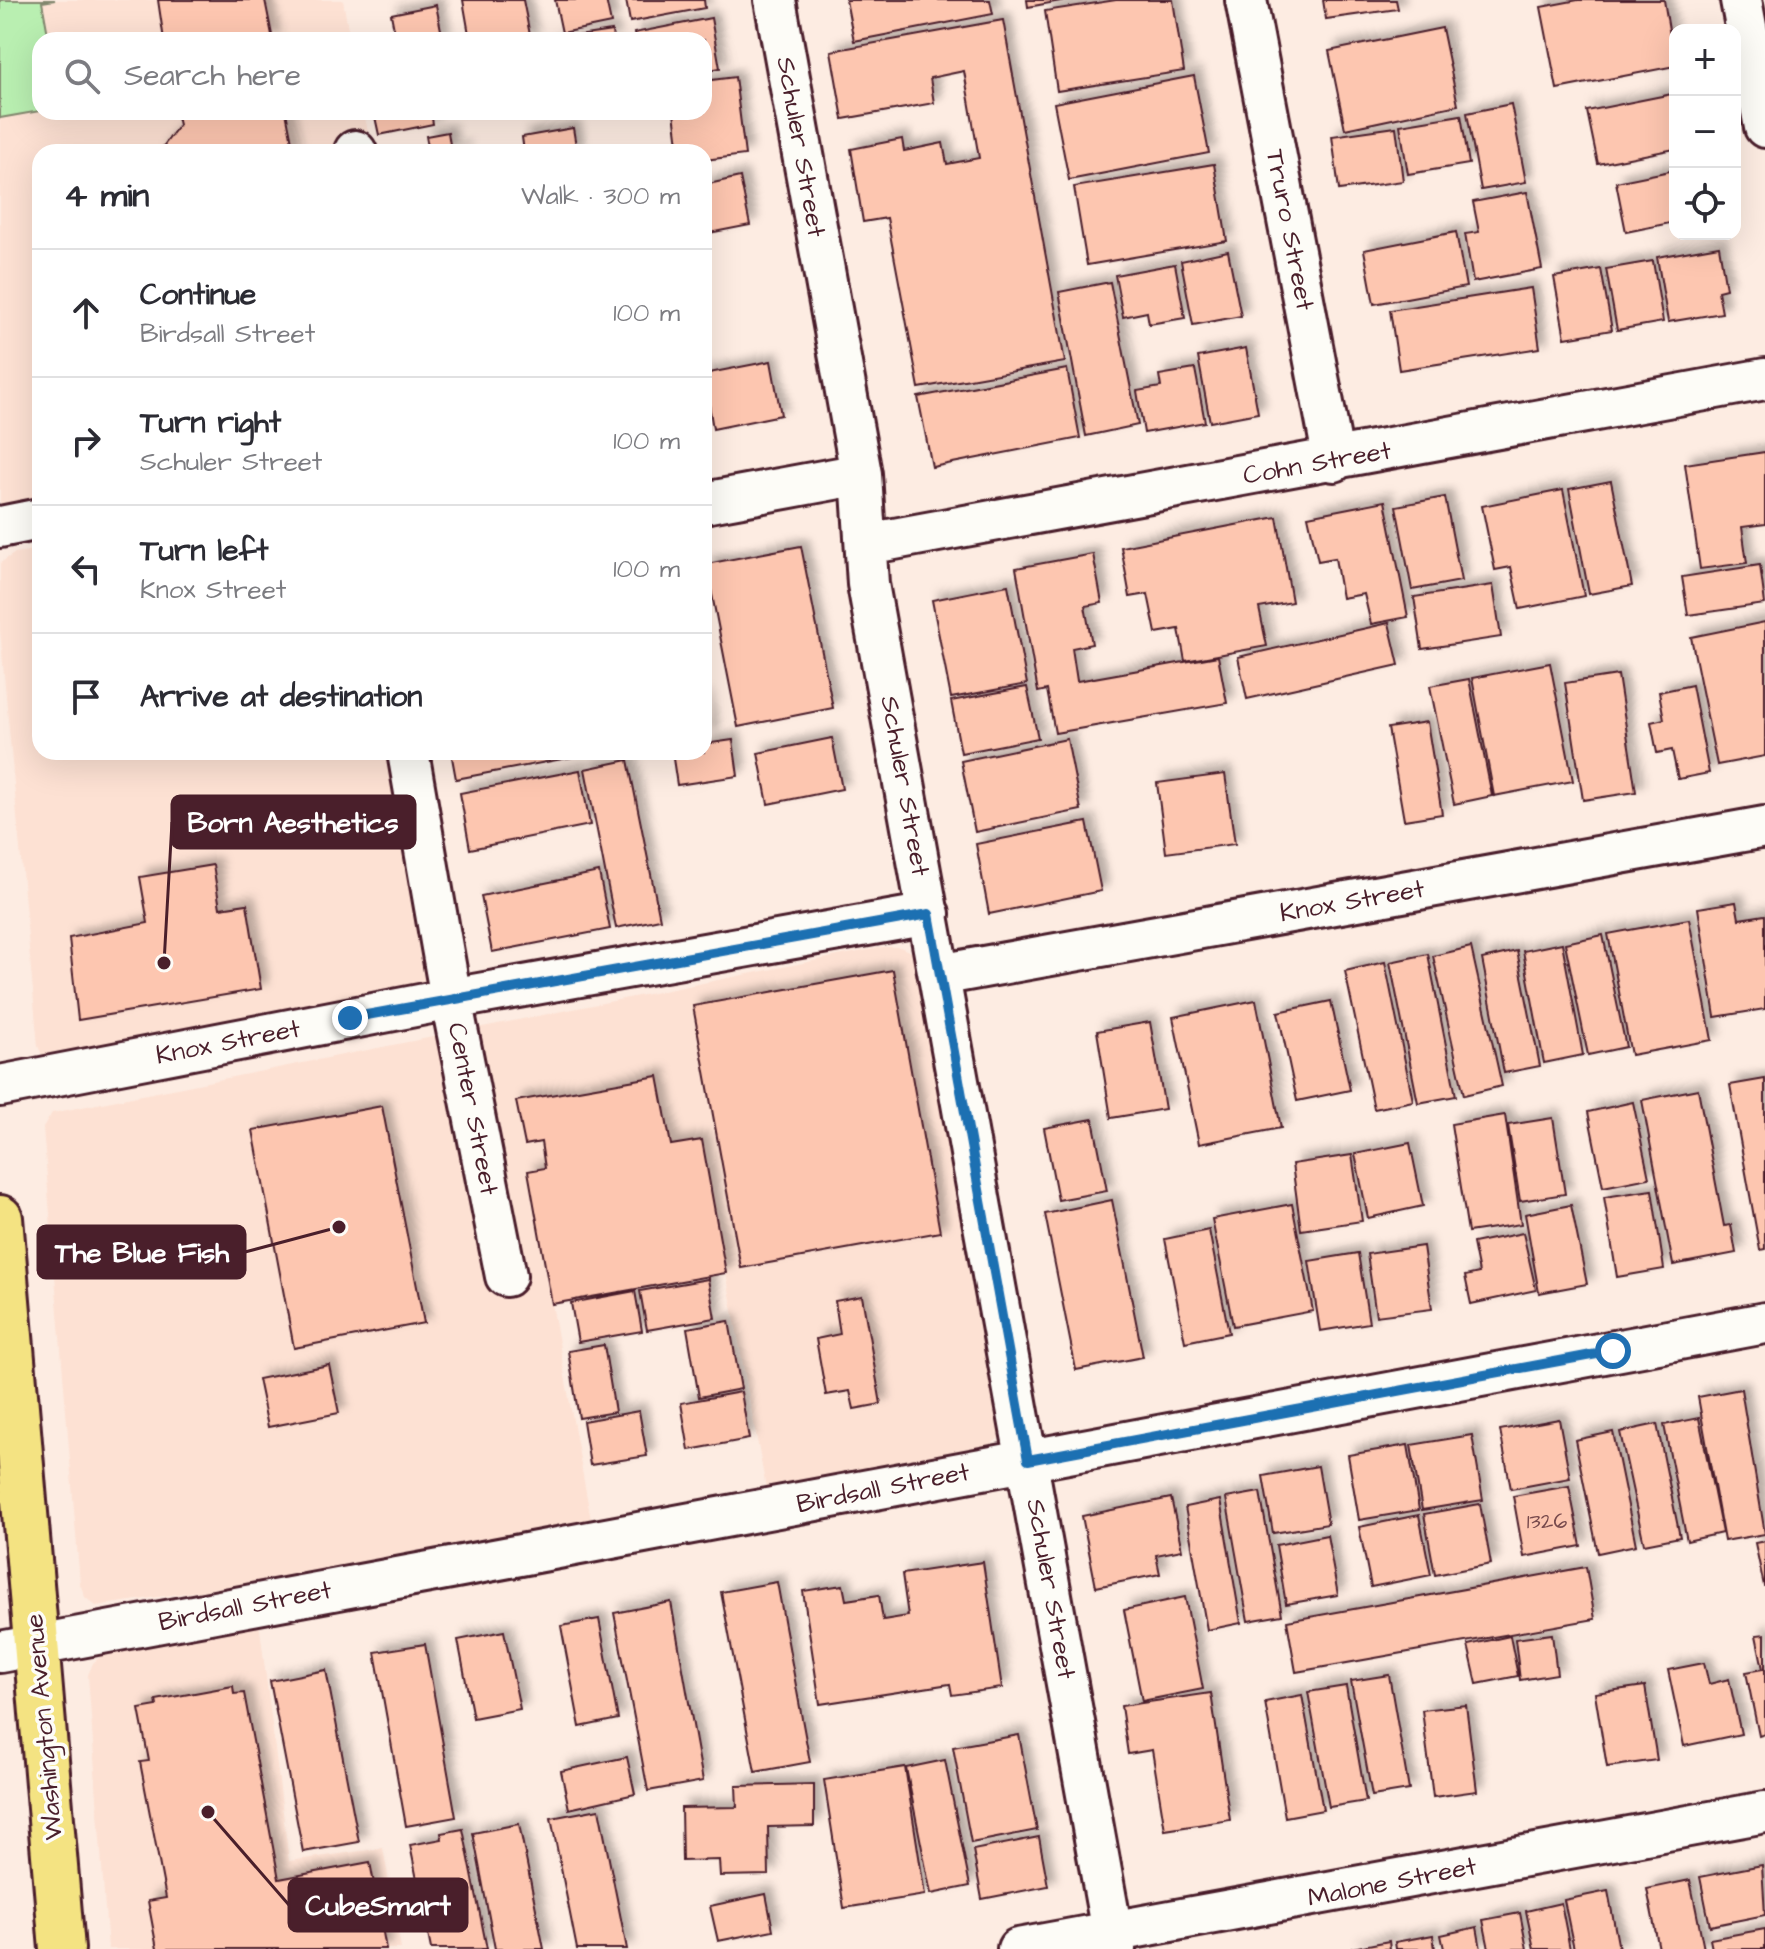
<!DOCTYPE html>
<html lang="en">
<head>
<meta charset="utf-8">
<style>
	body { margin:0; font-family:"Architects Daughter",sans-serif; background:#f7f7f7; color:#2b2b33 }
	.controls { position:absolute; right:24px; top:24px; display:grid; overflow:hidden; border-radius:16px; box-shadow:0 8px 32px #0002 }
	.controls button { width:72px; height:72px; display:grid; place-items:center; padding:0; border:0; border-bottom:2px solid #e1e1e2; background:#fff; color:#2b2b33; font:40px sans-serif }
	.stop { position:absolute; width:24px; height:24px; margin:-18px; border:6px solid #1f6fb2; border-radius:50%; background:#fff }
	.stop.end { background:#1f6fb2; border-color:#fff; box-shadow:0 2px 8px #0008 }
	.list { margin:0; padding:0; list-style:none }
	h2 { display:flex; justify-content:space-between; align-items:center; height:104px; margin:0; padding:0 32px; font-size:34px }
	h2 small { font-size:26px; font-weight:400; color:#7c7c81 }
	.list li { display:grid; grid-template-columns:52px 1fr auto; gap:24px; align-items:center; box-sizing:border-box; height:128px; padding:0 32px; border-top:2px solid #e1e1e2 }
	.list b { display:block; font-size:30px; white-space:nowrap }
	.list p { margin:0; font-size:26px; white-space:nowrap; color:#7c7c81 }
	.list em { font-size:26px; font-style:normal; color:#7c7c81 }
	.icon { flex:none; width:44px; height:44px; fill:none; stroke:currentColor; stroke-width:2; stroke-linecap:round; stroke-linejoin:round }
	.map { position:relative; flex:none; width:1765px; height:1949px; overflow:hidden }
	.search { position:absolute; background:#fff; box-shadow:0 8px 32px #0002; left:32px; top:32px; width:680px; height:88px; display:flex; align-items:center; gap:20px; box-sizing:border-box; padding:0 28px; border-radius:24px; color:#7c7c81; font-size:30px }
	.panel { position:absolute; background:#fff; box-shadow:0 8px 32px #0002; left:32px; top:144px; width:680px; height:616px; border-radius:24px }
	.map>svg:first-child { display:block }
</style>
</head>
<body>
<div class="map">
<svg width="1765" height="1949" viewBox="0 0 1765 1949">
	<defs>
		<filter id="shadow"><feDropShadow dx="7" dy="-7" stdDeviation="4" flood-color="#0004"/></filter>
	</defs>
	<rect width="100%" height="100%" fill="#fdece2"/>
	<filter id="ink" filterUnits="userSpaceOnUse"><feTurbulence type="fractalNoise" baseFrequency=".0125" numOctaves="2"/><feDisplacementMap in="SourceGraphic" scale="16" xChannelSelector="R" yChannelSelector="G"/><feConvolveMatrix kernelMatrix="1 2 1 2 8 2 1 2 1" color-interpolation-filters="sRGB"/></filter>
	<g filter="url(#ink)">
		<!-- built -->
		<path fill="#fde1d3" d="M0 0H343L350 40H40V112H364L372 152H40V504L11 507 0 504Z
			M40 549V752H392L428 979 423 990 43 1057 38 1046 0 631V563L15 553Z
			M883 947H900L913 953 919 965 1006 1425 999 1438 990 1445 766 1488 726 1273 552 1304 591 1520 261 1582 96 1606 85 1597 80 1584 43 1128 52 1113Z
			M259 1621 289 1861 383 1848 401 1949H108L88 1675 93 1663 106 1652Z"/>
		<!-- green -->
		<path fill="#b9efb1" stroke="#82876e" stroke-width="2" d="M0 0H55L42 2 49 40H40V111L0 118Z"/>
		<!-- building -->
		<path fill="#fdc6b0" stroke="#4a1f2b" stroke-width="2" filter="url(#shadow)" d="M158 0H265L273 40H164Z
			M463 0H523L531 40H470Z
			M555 0H606L611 23 562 33Z
			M626 0H704L705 8 630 22Z
			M846 0H990L993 14 854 41Z
			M1027 0H1066L1028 7Z
			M1116 0H1173L1184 71 1057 91 1045 11Z
			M1323 0H1396L1398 9 1326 19Z
			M1578 0H1664L1675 66 1557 89 1541 7Z
			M436 5 443 40H396L391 14Z
			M711 18 720 68 704 71V40H635L634 33Z
			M1003 20 1065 362 919 388 887 218 863 222 851 149 902 139 904 151 943 143 947 164 979 158 964 71 930 78 934 103 843 119 831 51Z
			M1442 28 1458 105 1345 129 1329 51Z
			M612 31 613 40H551Z
			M1194 76 1209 153 1069 180 1054 103Z
			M735 77 745 155 704 160V152H679L674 112H704V81Z
			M1672 94 1675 149 1598 164 1587 111Z
			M1511 104 1526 182 1481 190 1467 113Z
			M176 112H286L294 152H159L179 125Z
			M374 112H431L433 124 379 135Z
			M1461 115 1469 164 1408 174 1400 125Z
			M1396 127 1403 181 1339 190 1332 136Z
			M573 128 577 152H524L522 137Z
			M448 132 451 151 462 149 463 152H429L426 136Z
			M1214 164 1227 241 1087 265 1074 187Z
			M1675 170V222L1626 232 1616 182Z
			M740 177 750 225 704 234V185Z
			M1527 192 1542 269 1473 282 1465 234 1479 232 1473 202Z
			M1456 232 1466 287 1374 304 1364 250Z
			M1719 246 1726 289 1718 291 1722 313 1668 322 1657 257Z
			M1228 251 1241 316 1193 325 1181 261Z
			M1653 261 1663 322 1617 330 1606 269Z
			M1175 264 1185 318 1149 324 1147 312 1123 317 1115 275Z
			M1601 269 1612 330 1565 338 1554 277Z
			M1110 282 1138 425 1086 436 1059 292Z
			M1531 288 1540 348 1399 370 1390 310Z
			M1246 348 1258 413 1210 422 1198 357Z
			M771 361 781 415 713 429 704 374Z
			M1067 369 1080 438 932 467 918 397Z
			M1195 369 1205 422 1144 433 1137 391 1161 387 1159 375Z
			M1765 452V524L1742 527 1747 563 1700 569 1685 464Z
			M1611 481 1632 586 1589 594 1569 489Z
			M1563 490 1584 596 1520 609 1511 567 1495 570 1482 506Z
			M1445 497 1461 581 1412 590 1396 506Z
			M1385 501 1408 617 1371 624 1364 594 1342 598 1335 558 1318 561 1308 516Z
			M1277 517 1292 602 1259 608 1267 646 1185 661 1179 629 1156 633 1148 594 1130 597 1121 547Z
			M801 546 833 708 738 727 706 564Z
			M1093 554 1102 603 1085 606 1092 644 1072 648 1077 681 1218 656 1227 703 1055 733 1047 690 1038 692 1016 568Z
			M1760 565 1765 604 1688 615 1682 577Z
			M1008 585 1027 684 951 698 932 600Z
			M1493 585 1501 637 1422 649 1414 597Z
			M1765 622V756L1717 765 1691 637Z
			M1389 623 1399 665 1247 699 1238 657Z
			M1550 663 1573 781 1494 796 1472 678Z
			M1618 675 1636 792 1583 800 1565 683Z
			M1469 679 1492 796 1454 804 1430 686Z
			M1692 685 1709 773 1678 779 1672 750 1657 753 1651 722 1664 719 1659 692Z
			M1027 687 1038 738 961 753 951 701Z
			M704 697 711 735 704 737Z
			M1427 722 1442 814 1404 820 1388 728Z
			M832 738 842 789 768 804 758 753Z
			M1067 739 1081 810 975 832 961 761Z
			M733 740 738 776 677 785 672 752H704V744Z
			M451 752H599L456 779Z
			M628 760 660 919 616 928 585 769Z
			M580 770 590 825 470 849 460 793Z
			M1225 774 1235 844 1166 853 1157 783Z
			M1087 822 1101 891 989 914 976 844Z
			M213 865 220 908 247 904 261 989 78 1020 69 938 148 923 140 877Z
			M599 872 610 929 492 952 481 896Z
			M1736 902 1739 919 1765 915V1009L1715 1017 1698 908Z
			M1689 919 1712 1040 1631 1055 1608 934Z
			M1603 935 1626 1047 1588 1055 1565 943Z
			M1562 943 1583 1055 1544 1063 1523 951Z
			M1471 947 1502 1086 1464 1095 1433 956Z
			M1517 951 1540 1066 1504 1073 1482 959Z
			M1428 954 1456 1096 1418 1103 1390 962Z
			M1385 962 1413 1101 1374 1109 1345 971Z
			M893 970 940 1232 741 1268 693 1006Z
			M1256 1000 1281 1128 1199 1144 1173 1017Z
			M1331 1001 1350 1090 1297 1101 1278 1012Z
			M1150 1022 1165 1109 1111 1118 1097 1031Z
			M658 1076 671 1145 702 1140 726 1273 552 1304 528 1171 545 1168 541 1142 525 1145 516 1101Z
			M1765 1079V1249L1760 1250 1730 1085Z
			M1698 1089 1724 1226 1731 1225 1736 1253 1673 1265 1642 1100Z
			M1633 1102 1649 1178 1603 1187 1588 1112Z
			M382 1106 424 1323 294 1348 253 1130Z
			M1505 1115 1521 1224 1468 1232 1451 1124Z
			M1553 1118 1565 1194 1520 1201 1508 1125Z
			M1093 1119 1107 1191 1058 1200 1044 1128Z
			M1410 1143 1423 1206 1368 1218 1355 1154Z
			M1352 1155 1362 1221 1301 1230 1292 1164Z
			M1652 1190 1664 1269 1617 1277 1604 1197Z
			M1112 1200 1143 1357 1076 1370 1045 1214Z
			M1292 1204 1313 1311 1233 1326 1212 1219Z
			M1571 1205 1587 1284 1539 1293 1525 1214Z
			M1209 1230 1229 1333 1185 1342 1165 1239Z
			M1523 1233 1536 1290 1471 1304 1465 1276 1479 1273 1473 1243Z
			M1423 1246 1432 1309 1376 1316 1367 1254Z
			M1358 1253 1369 1323 1320 1331 1309 1261Z
			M708 1279 715 1318 647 1330 640 1291Z
			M635 1291 642 1331 578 1342 571 1303Z
			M862 1296 881 1404 854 1409 850 1391 826 1395 816 1339 840 1334 835 1301Z
			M729 1321 741 1389 699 1397 687 1328Z
			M604 1345 615 1412 579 1418 568 1351Z
			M329 1365 339 1413 268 1427 258 1379Z
			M1741 1389 1765 1534 1724 1541 1698 1397Z
			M741 1392 749 1439 689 1450 681 1403Z
			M639 1411 647 1456 590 1465 583 1421Z
			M1699 1418 1722 1533 1687 1541 1664 1425Z
			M1559 1419 1570 1478 1511 1489 1500 1430Z
			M1657 1424 1680 1537 1644 1544 1620 1432Z
			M1613 1432 1636 1545 1598 1553 1575 1440Z
			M1472 1435 1483 1500 1422 1510 1411 1445Z
			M1408 1445 1419 1510 1359 1520 1348 1455Z
			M1318 1466 1328 1524 1273 1533 1263 1476Z
			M1569 1486 1581 1546 1524 1557 1513 1496Z
			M1260 1492 1282 1615 1248 1621 1226 1498Z
			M1171 1498 1182 1550 1156 1555 1160 1574 1096 1587 1082 1516Z
			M1220 1500 1241 1623 1207 1630 1185 1507Z
			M1480 1504 1491 1564 1435 1575 1424 1514Z
			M1419 1515 1431 1575 1371 1587 1359 1527Z
			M1327 1535 1338 1595 1286 1604 1276 1545Z
			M1765 1541V1586H1764L1755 1543Z
			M983 1562 1002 1688 952 1695 950 1684 820 1704 803 1591 843 1585 846 1600 879 1595 883 1620 908 1616 902 1574Z
			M1586 1567 1595 1619 1296 1672 1287 1621Z
			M777 1582 810 1762 755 1772 721 1592Z
			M1185 1597 1203 1689 1142 1701 1124 1610Z
			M671 1602 703 1781 648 1791 614 1613Z
			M599 1619 618 1719 580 1727 561 1626Z
			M504 1631 520 1709 473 1718 458 1640Z
			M1552 1634 1557 1674 1520 1680 1515 1639Z
			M1765 1634V1734L1759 1736 1746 1672 1763 1669 1756 1635Z
			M1510 1636 1518 1676 1477 1684 1468 1645Z
			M425 1644 456 1817 406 1826 375 1652Z
			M1704 1663 1709 1684 1729 1679 1741 1734 1684 1746 1668 1670Z
			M326 1670 359 1842 303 1852 270 1681Z
			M1389 1675 1409 1790 1372 1796 1351 1681Z
			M233 1686 234 1694 244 1693 279 1879 370 1862 386 1949H157L148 1901 166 1898 140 1762 149 1761 139 1709 157 1706 156 1700Z
			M1346 1686 1366 1801 1329 1807 1308 1692Z
			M1645 1686 1657 1760 1607 1767 1595 1693Z
			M1211 1693 1230 1820 1165 1830 1152 1750 1128 1754 1121 1706Z
			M1302 1695 1323 1810 1285 1817 1265 1702Z
			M1466 1705 1477 1791 1433 1797 1422 1710Z
			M1019 1735 1037 1830 971 1843 953 1747Z
			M627 1757 635 1794 569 1809 561 1771Z
			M945 1760 970 1886 931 1894 906 1768Z
			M905 1767 925 1895 844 1908 824 1780Z
			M814 1784V1826L768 1827 769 1875 720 1876 719 1860 682 1861 681 1808 737 1807 736 1786Z
			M599 1809 627 1949H577L551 1818Z
			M519 1824 544 1949H495L473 1833Z
			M463 1829 487 1949H431L410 1845 442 1839 441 1833Z
			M1039 1837 1048 1886 982 1899 973 1850Z
			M1762 1865 1765 1915 1710 1926 1700 1877Z
			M1690 1880 1704 1949H1659L1647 1889Z
			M1608 1891 1619 1949H1574L1564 1900Z
			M766 1894 773 1930 718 1941 710 1906Z
			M1561 1903 1570 1949H1534L1526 1911Z
			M1520 1913 1527 1949H1489L1483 1920Z
			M1477 1927 1481 1949H1444L1441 1935Z
			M1765 1929V1949H1712L1710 1939Z
			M1433 1935 1435 1949H1396L1395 1942Z
			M1389 1941 1390 1949H1352V1948Z"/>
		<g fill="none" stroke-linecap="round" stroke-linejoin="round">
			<defs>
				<path id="minor" d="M775 0 861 474 868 584 1115 1949
					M1246 0 1334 461
					M1741 0 1765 127
					M355 151 356 152
					M704 503 861 474
					M0 527 40 519
					M867 544 1765 379
					M408 752 451 999 506 1276
					M939 975 1765 827
					M0 1086 451 999 929 914
					M0 1652 1765 1323
					M1018 1949 1765 1812"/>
				<path id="major" d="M0 1218 62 1949"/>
			</defs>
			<!-- minor casing -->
			<use href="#minor" stroke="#4a1f2b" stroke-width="46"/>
			<!-- major casing -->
			<use href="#major" stroke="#4a1f2b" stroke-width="50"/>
			<!-- minor -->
			<use href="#minor" stroke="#fdfcf7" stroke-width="40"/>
			<!-- major -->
			<use href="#major" stroke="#f4e382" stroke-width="44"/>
		</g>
	</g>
	<g fill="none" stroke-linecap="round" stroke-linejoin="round" filter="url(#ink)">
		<!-- route -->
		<path stroke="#1f6fb2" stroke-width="10" d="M350 1018 929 914 1028 1460 1613 1351"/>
	</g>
	<g text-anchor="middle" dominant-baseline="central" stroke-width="7" stroke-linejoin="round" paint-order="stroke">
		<!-- number labels -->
		<g font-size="22" fill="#77494c">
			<text x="1547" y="1521">1326</text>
		</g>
		<!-- street labels -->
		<g font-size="26" fill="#4a1f2b" stroke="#fdfcf7">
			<text transform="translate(801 147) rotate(80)">Schuler Street</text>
			<text transform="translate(1290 230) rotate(79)">Truro Street</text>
			<text transform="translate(1317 463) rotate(-10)">Cohn Street</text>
			<text transform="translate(905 786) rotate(80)">Schuler Street</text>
			<text transform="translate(1352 901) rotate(-10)">Knox Street</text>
			<text transform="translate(228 1042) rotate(-11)">Knox Street</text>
			<text transform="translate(473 1109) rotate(79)">Center Street</text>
			<text transform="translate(883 1488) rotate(-11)">Birdsall Street</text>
			<text transform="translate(1051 1589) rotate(80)">Schuler Street</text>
			<text transform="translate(245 1606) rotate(-11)">Birdsall Street</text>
			<text transform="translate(44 1727) rotate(-95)">Washington Avenue</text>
			<text transform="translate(1392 1882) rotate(-11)">Malone Street</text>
		</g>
	</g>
	<!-- callouts -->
	<path fill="none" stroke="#4a1f2b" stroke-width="3" d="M164 963L172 822M339 1227L245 1252M208 1812L289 1905"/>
	<g fill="#4a1f2b" stroke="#fdfcf7" stroke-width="3">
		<circle cx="164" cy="963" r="8"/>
		<circle cx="339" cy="1227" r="8"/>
		<circle cx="208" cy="1812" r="8"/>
	</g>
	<g fill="#4a1f2b" stroke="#4a1f2b" stroke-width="3">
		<rect x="172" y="796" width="243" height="52" rx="8"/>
		<rect x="38" y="1226" width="207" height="52" rx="8"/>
		<rect x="289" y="1879" width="178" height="52" rx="8"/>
	</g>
	<g font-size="28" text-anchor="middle" font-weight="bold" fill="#fff">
		<text x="293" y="832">Born Aesthetics</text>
		<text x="142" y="1262">The Blue Fish</text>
		<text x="378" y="1915">CubeSmart</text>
	</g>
</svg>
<div class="controls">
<button>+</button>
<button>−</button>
<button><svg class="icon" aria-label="locate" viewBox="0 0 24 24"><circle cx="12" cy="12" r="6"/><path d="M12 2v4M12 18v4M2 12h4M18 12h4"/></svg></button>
</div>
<div class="stop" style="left:1613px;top:1351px"></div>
<div class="stop end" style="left:350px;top:1018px"></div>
<div class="search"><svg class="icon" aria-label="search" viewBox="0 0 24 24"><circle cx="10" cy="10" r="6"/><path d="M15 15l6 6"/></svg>Search here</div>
<section class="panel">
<h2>4 min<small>Walk · 300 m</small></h2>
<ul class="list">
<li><svg class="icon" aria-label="ahead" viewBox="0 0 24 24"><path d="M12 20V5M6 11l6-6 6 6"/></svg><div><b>Continue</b><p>Birdsall Street</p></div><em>100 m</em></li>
<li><svg class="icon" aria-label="right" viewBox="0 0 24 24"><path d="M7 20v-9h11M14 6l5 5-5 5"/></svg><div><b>Turn right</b><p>Schuler Street</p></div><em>100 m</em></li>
<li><svg class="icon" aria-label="left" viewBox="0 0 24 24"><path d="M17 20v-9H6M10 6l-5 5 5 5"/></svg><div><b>Turn left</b><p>Knox Street</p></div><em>100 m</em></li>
<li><svg class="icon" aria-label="arrive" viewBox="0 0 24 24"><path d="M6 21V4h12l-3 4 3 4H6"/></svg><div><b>Arrive at destination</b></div></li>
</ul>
</section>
</div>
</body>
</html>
